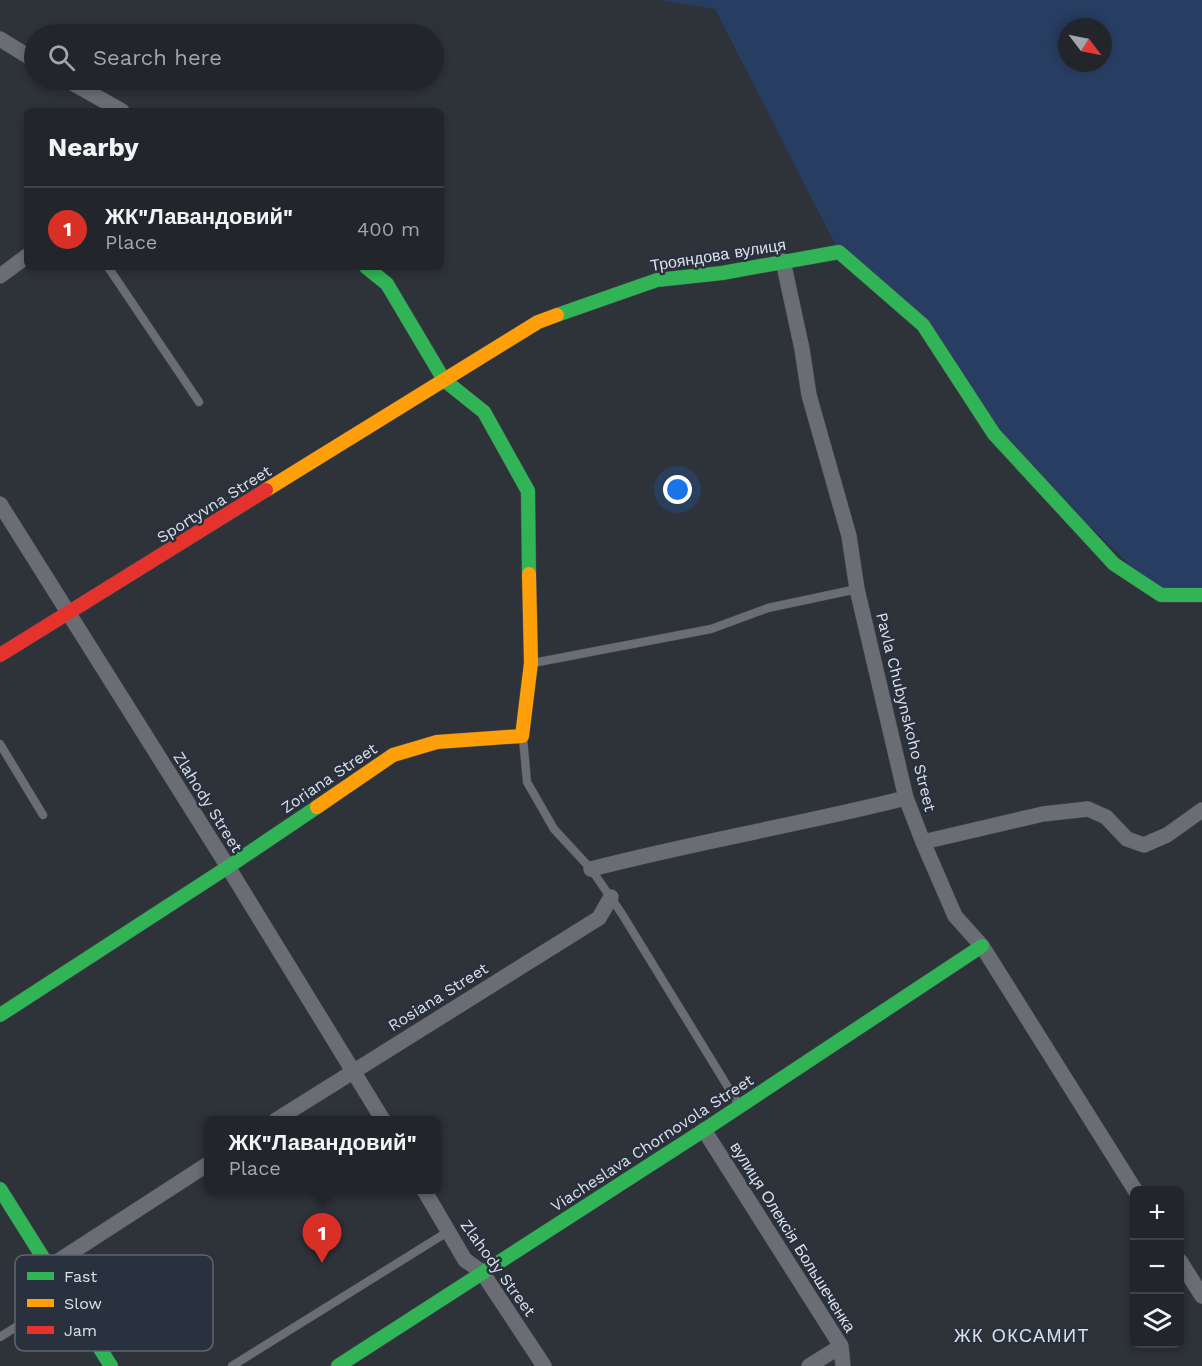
<!DOCTYPE html>
<html lang="en">
<head>
<meta charset="utf-8">
<style>
	body { margin:0; font-family:"Work Sans",sans-serif; background:#2e3237; color:#f1f3f6 }
	.controls { position:absolute; right:18px; bottom:18px; display:grid; overflow:hidden; border-radius:9px; box-shadow:0 3px 9px #0003 }
	.controls button { width:54px; height:54px; display:grid; place-items:center; padding:0; border:0; border-bottom:2px solid #3f4347; background:#22262b; color:#f1f3f6; font:30px sans-serif }
	.compass { position:absolute; left:1058px; top:18px; width:54px; height:54px; border-radius:50%; background:#22262b; box-shadow:0 3px 9px #0003; rotate:122deg }
	.you { position:absolute; left:678px; top:490px; width:21px; height:21px; margin:-15px; border:4px solid #fff; border-radius:50%; background:#1a73e8; box-shadow:0 0 0 9px #1a73e833 }
	.badge { display:grid; place-items:center; width:39px; height:39px; border-radius:50%; background:#d93025; color:#fff; font-size:20px; font-weight:700 }
	.pin { position:absolute; translate:-50% -50px; filter:drop-shadow(0 2px 3px #0008) }
	.pin::after { content:''; position:absolute; top:32px; width:21px; height:18px; background:inherit; clip-path:polygon(0 0,100% 0,50% 100%) }
	.popup { position:absolute; left:204px; top:1116px; width:237px; height:78px; box-sizing:border-box; display:grid; place-content:center; border-radius:9px; background:#22262b; filter:drop-shadow(0 2px 4px #0005); font-size:20px; white-space:nowrap; color:#a2a5a9 }
	.popup b { font-size:22px; color:#f1f3f6 }
	.popup::after { content:''; position:absolute; left:50%; top:100%; margin-left:-12px; border:12px solid transparent; border-top-color:#22262b }
	.list { margin:0; padding:0; list-style:none }
	h2 { display:flex; justify-content:space-between; align-items:center; height:78px; margin:0; padding:0 24px; font-size:26px }
	h2 small { font-size:20px; font-weight:400; color:#a2a5a9 }
	.list li { display:grid; grid-template-columns:39px 1fr auto; gap:18px; align-items:center; box-sizing:border-box; height:84px; padding:0 24px; border-top:2px solid #3f4347 }
	.list b { display:block; font-size:22px; white-space:nowrap }
	.list p { margin:0; font-size:20px; white-space:nowrap; color:#a2a5a9 }
	.list em { font-size:20px; font-style:normal; color:#a2a5a9 }
	.icon { flex:none; width:33px; height:33px; fill:none; stroke:currentColor; stroke-width:2; stroke-linecap:round; stroke-linejoin:round }
	.map { position:relative; flex:none; width:1202px; height:1366px; overflow:hidden }
	.search { position:absolute; background:#22262b; box-shadow:0 3px 9px #0003; left:24px; top:24px; width:420px; height:66px; display:flex; align-items:center; gap:15px; box-sizing:border-box; padding:0 21px; border-radius:33px; color:#a2a5a9; font-size:22px }
	.panel { position:absolute; background:#22262b; box-shadow:0 3px 9px #0003; left:24px; top:108px; width:420px; height:162px; border-radius:9px }
	.map>svg:first-child { display:block }
</style>
</head>
<body>
<div class="map">
<svg width="1202" height="1366" viewBox="0 0 1202 1366">
	<rect width="100%" height="100%" fill="#2e3239"/>
	<!-- green -->
	<path fill="#273d61" fill-rule="evenodd" d="M660 0H1202V595H1161L994 434 923 325 839 252 715 9ZM1067 27H1103V63H1067Z"/>
	<g fill="none" stroke-linecap="round" stroke-linejoin="round">
		<defs>
			<path id="lane" d="M108 267 199 402
				M533 663 711 629 768 608 857 589
				M523 738 527 782 554 829 591 869 622 914 739 1105
				M0 744 43 815
				M0 1337 65 1296
				M232 1366 449 1231"/>
			<path id="street" d="M0 39 34 60
				M67 80 122 111
				M783 261 802 349 809 395 849 536 857 589 906 798 923 842 955 916 982 946 1135 1190
				M0 276 27 256
				M0 504 228 867 383 1120
				M923 842 1043 814 1088 809 1106 817 1127 839 1144 845 1167 835 1202 810
				M591 869C695 842 802 824 906 798
				M276 1120 599 918 611 897
				M704 1130 841 1346 843 1366
				M424 1190 465 1260 482 1272 544 1366
				M1180 1261 1202 1296
				M49 1267 208 1164
				M809 1366 841 1346"/>
			<path id="fast" d="M366 267 387 284 444 380 484 412 528 491 529 574
				M557 315 657 280 722 273 839 252 923 325 994 434 1114 564 1161 595H1202
				M0 1015 228 867 317 807
				M0 1189 111 1366
				M338 1366 704 1130 982 946"/>
			<path id="slow" d="M266 490 538 322 557 315
				M317 807 393 755 437 742 522 736 531 663 529 574"/>
			<path id="jam" d="M0 655 266 490"/>
		</defs>
		<!-- lane casing -->
		<use href="#lane" stroke="#4a4e54" stroke-width="9"/>
		<!-- street casing -->
		<use href="#street" stroke="#4a4e54" stroke-width="16"/>
		<!-- fast casing -->
		<use href="#fast" stroke="#4a4e54" stroke-width="15"/>
		<!-- slow casing -->
		<use href="#slow" stroke="#4a4e54" stroke-width="15"/>
		<!-- jam casing -->
		<use href="#jam" stroke="#4a4e54" stroke-width="15"/>
		<!-- lane -->
		<use href="#lane" stroke="#6a6d73" stroke-width="8"/>
		<!-- street -->
		<use href="#street" stroke="#6a6d73" stroke-width="15"/>
		<!-- fast -->
		<use href="#fast" stroke="#30b455" stroke-width="14"/>
		<!-- slow -->
		<use href="#slow" stroke="#ff9f0a" stroke-width="14"/>
		<!-- jam -->
		<use href="#jam" stroke="#e5322d" stroke-width="14"/>
	</g>
	<g text-anchor="middle" dominant-baseline="central" stroke-width="5" stroke-linejoin="round" paint-order="stroke">
		<!-- street labels -->
		<g font-size="16" fill="#dbe1e9" stroke="#29313e">
			<text transform="translate(718 255) rotate(-9)">Трояндова вулиця</text>
			<text transform="translate(214 504) rotate(-32)">Sportyvna Street</text>
			<text transform="translate(906 712) rotate(76)">Pavla Chubynskoho Street</text>
			<text transform="translate(329 778) rotate(-34)">Zoriana Street</text>
			<text transform="translate(208 802) rotate(58)">Zlahody Street</text>
			<text transform="translate(438 997) rotate(-32)">Rosiana Street</text>
			<text transform="translate(652 1143) rotate(-33)">Viacheslava Chornovola Street</text>
			<text transform="translate(793 1237) rotate(58)">вулиця Олексія Большеченка</text>
			<text transform="translate(498 1268) rotate(54)">Zlahody Street</text>
		</g>
		<!-- neighbourhood labels -->
		<g font-size="18" letter-spacing="1.5" fill="#dbe1e9" stroke="#29313e">
			<text x="1022" y="1335">ЖК ОКСАМИТ</text>
		</g>
	</g>
	<!-- legend -->
	<rect x="15" y="1255" width="198" height="96" rx="9" fill="#29313e" stroke="#5e6671" stroke-width="1.5"/>
	<rect x="27" y="1272" width="27" height="8" fill="#30b455"/>
	<rect x="27" y="1299" width="27" height="8" fill="#ff9f0a"/>
	<rect x="27" y="1326" width="27" height="8" fill="#e5322d"/>
	<g font-size="16" fill="#dbe1e9">
		<text x="64" y="1282">Fast</text>
		<text x="64" y="1309">Slow</text>
		<text x="64" y="1336">Jam</text>
	</g>
</svg>
<div class="controls">
<button>+</button>
<button>−</button>
<button><svg class="icon" aria-label="layers" viewBox="0 0 24 24"><path d="M12 4l9 5-9 5-9-5zM3 14l9 5 9-5"/></svg></button>
</div>
<svg class="compass" viewBox="-18 -18 36 36"><path d="M0-13l5 13h-10z" fill="#e53935"/><path d="M0 13l5-13h-10z" fill="#a2a5a9"/></svg>
<div class="you"></div>
<div class="pin badge" style="left:322px;top:1263px">1</div>
<div class="popup"><b>ЖК&quot;Лавандовий&quot;</b>Place</div>
<div class="search"><svg class="icon" aria-label="search" viewBox="0 0 24 24"><circle cx="10" cy="10" r="6"/><path d="M15 15l6 6"/></svg>Search here</div>
<section class="panel">
<h2>Nearby<small></small></h2>
<ul class="list">
<li><span class="badge">1</span><div><b>ЖК&quot;Лавандовий&quot;</b><p>Place</p></div><em>400 m</em></li>
</ul>
</section>
</div>
</body>
</html>
